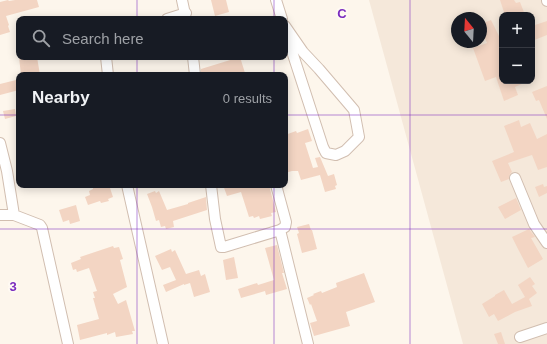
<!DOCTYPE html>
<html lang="en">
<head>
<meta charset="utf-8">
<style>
	body { margin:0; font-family:Arial,sans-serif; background:#20242c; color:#f1f3f6 }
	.controls { position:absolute; right:12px; top:12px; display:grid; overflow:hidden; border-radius:8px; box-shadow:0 2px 10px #0003 }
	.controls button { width:36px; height:36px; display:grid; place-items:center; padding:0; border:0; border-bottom:1px solid #363941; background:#171b24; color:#f1f3f6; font:20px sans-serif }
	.compass { position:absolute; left:451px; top:12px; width:36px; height:36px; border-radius:50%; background:#171b24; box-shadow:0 2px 10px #0003; rotate:342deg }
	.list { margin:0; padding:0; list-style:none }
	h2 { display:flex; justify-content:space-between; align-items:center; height:52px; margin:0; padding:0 16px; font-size:17px }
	h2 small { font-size:13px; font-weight:400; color:#9ea1a6 }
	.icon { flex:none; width:22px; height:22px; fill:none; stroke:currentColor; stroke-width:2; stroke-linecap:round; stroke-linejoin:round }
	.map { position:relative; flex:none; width:547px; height:344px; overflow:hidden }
	.search { position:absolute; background:#171b24; box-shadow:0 2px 10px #0003; left:16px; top:16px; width:272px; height:44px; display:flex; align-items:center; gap:10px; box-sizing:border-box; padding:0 14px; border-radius:8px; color:#9ea1a6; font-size:15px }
	.panel { position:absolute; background:#171b24; box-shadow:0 2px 10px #0003; left:16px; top:72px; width:272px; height:116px; border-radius:8px }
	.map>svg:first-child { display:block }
</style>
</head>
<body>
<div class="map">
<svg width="547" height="344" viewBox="0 0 547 344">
	<rect width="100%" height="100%" fill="#fdf6ec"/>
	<!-- residential -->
	<path fill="#f5e8da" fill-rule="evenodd" d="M369 0H547V344H463ZM502 15H532V81H502ZM457 18H481V42H457Z"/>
	<!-- building -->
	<path fill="#f3d5c3" d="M8 0 9 1 15 0H37L39 7 6 16 9 25 8 26 10 32 0 35V2Z
		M211 0H226L229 12 215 16Z
		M500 0H514L516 3 520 2 525 15H505Z
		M491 20 500 38H502V81H529L515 87 518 95 504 101 496 77 485 81 473 48 487 43 481 29V24Z
		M547 21V35L532 41V26Z
		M19 57H37L40 75H21Z
		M240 57 245 73 238 75H201V69Z
		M16 80 19 90 0 95V84Z
		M547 86V119L539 100 536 101 532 92Z
		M15 109 16 116 5 119 3 111Z
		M519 120 521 127 530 123 537 139 547 134V167L538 170 532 155 508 163 512 172 510 174 509 179 501 182 492 161 514 152 504 126Z
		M308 129 312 141 305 143 313 168 318 167 315 158 320 157 328 176 334 174 337 185 335 186 336 189 325 192 320 175 301 180 298 171H292L285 173V135L296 131 297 133Z
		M543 184 544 187 547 186V193L539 197 535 187Z
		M101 185H109L113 197 108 199 109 201 101 203 100 201 88 205 85 197 90 195 89 191 93 189V188Z
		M223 185H269L276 212 271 213 272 216 260 219 259 216 254 218 253 216 249 217 241 192 227 196Z
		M155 191 156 193 159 191 167 210 188 204V203L206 197 207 210 173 221 174 227 166 229 165 226 161 227 159 220 156 221 152 207 147 194Z
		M516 198 521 210 505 219 498 207Z
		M76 205 80 221 70 224 69 220 63 222 59 210Z
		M309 224 311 230H312L317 249 302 253 297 234 299 233 297 227Z
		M529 229 535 237 531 238 543 259 528 268 518 249 512 237Z
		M277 245 284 273H282L287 289 266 295 265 291 241 298 238 289 257 283 258 285 274 280 265 248Z
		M113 246 114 248 119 247 123 259 120 260 127 287 113 294 118 304 126 300 135 331H132L133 334 116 337 115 332 107 335V333L80 340 77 325 99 319 93 298H95L93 292 97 291 89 268 77 272 76 269 73 270 71 263 81 259 80 257Z
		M171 249 172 252 175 250 186 274 199 270 201 276 205 274 210 292 194 297 190 283 184 285V284L166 292 163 285 176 280 170 267 162 270 155 256Z
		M234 257 238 278 226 280 223 260Z
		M364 273 375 302 346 312 350 326 314 336 310 323 317 321 311 304 310 305 307 298 314 295 313 294 321 291 322 293 337 287 336 283Z
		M530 277 535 284 532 286 537 293 529 299 532 306 515 312 498 321 494 314 489 317 482 304 495 296V295L504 290 512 304 525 297 518 285Z
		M501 332 505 344H498L494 334Z"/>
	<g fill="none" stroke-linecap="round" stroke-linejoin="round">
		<defs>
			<path id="minor" d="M182 0 186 19
				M276 0 282 19
				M547 0V1
				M167 19 186 13
				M285 26 303 52 319 69 354 110 359 137 345 151 336 155 326 153 323 147 285 30
				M106 57 108 75
				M193 57 195 75
				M0 143 7 171 14 215
				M515 178 534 224 547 243
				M127 185 163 344
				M211 185 215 219 221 247H224L280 230 308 344
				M276 185 286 222 285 227 280 230
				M0 215H14L40 225 42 228 68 344
				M520 337 547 328"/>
		</defs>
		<!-- minor casing -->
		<use href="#minor" stroke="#d1beb0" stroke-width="12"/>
		<!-- minor -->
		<use href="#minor" stroke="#fff" stroke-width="10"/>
	</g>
	<!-- grid -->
	<path fill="none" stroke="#7b2cbf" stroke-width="1" stroke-opacity="0.55" d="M137 0V19M274 0V19M410 0V344M137 57V75M274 57V75M0 115H19M285 115H547M137 185V344M274 185V344M0 229H547"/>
	<g font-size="13" text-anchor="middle" font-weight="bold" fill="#7b2cbf" stroke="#fffaf3" stroke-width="4" stroke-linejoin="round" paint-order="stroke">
		<text x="342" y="18">C</text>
		<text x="13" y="291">3</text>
	</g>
</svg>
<div class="controls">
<button>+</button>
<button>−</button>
</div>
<svg class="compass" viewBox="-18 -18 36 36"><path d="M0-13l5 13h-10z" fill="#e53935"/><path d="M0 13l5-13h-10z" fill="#9ea1a6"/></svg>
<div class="search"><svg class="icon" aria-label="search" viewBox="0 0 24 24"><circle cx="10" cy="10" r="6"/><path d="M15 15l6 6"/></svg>Search here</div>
<section class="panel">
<h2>Nearby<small>0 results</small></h2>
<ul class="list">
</ul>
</section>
</div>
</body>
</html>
